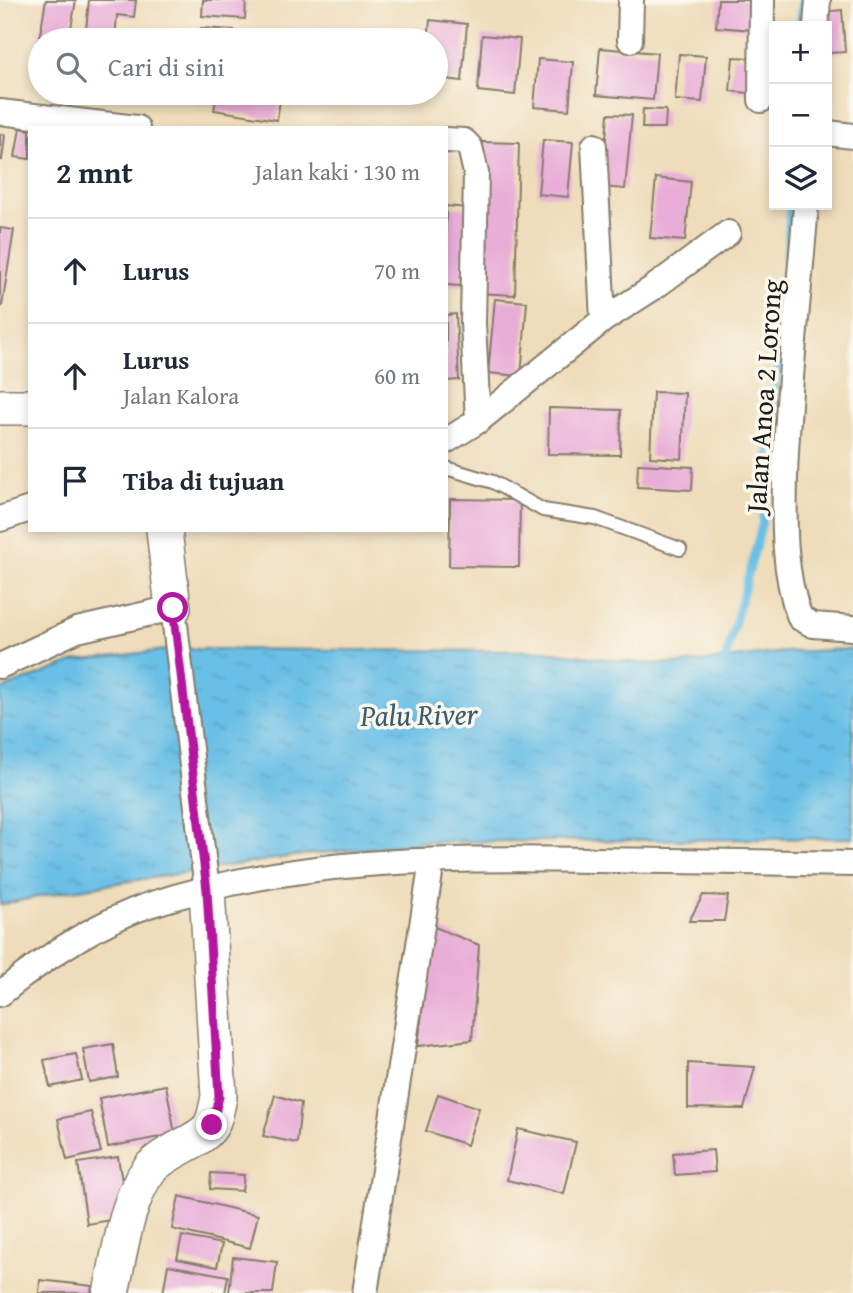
<!DOCTYPE html>
<html lang="id">
<head>
<meta charset="utf-8">
<style>
	body { margin:0; font-family:"Gentium Book Plus",serif; background:#f2f2f3; color:#1f2937 }
	.controls { position:absolute; right:21px; top:21px; display:grid; overflow:hidden; border-radius:0px; box-shadow:0 4px 10px #0003 }
	.controls button { width:63px; height:63px; display:grid; place-items:center; padding:0; border:0; border-bottom:2px solid #e0e1e3; background:#fff; color:#1f2937; font:35px sans-serif }
	.stop { position:absolute; width:21px; height:21px; margin:-16px; border:5px solid #b5179e; border-radius:50%; background:#fff }
	.stop.end { background:#b5179e; border-color:#fff; box-shadow:0 2px 7px #0008 }
	.list { margin:0; padding:0; list-style:none }
	h2 { display:flex; justify-content:space-between; align-items:center; height:91px; margin:0; padding:0 28px; font-size:30px }
	h2 small { font-size:23px; font-weight:400; color:#747a83 }
	.list li { display:grid; grid-template-columns:46px 1fr auto; gap:21px; align-items:center; box-sizing:border-box; height:105px; padding:0 28px; border-top:2px solid #e0e1e3 }
	.list b { display:block; font-size:26px; white-space:nowrap }
	.list p { margin:0; font-size:23px; white-space:nowrap; color:#747a83 }
	.list em { font-size:23px; font-style:normal; color:#747a83 }
	.icon { flex:none; width:38px; height:38px; fill:none; stroke:currentColor; stroke-width:2; stroke-linecap:round; stroke-linejoin:round }
	.map { position:relative; flex:none; width:853px; height:1293px; overflow:hidden }
	.search { position:absolute; background:#fff; box-shadow:0 4px 10px #0003; left:28px; top:28px; width:420px; height:77px; display:flex; align-items:center; gap:18px; box-sizing:border-box; padding:0 24px; border-radius:38px; color:#747a83; font-size:26px }
	.panel { position:absolute; background:#fff; box-shadow:0 4px 10px #0003; left:28px; top:126px; width:420px; height:406px; border-radius:0px }
	.map>svg:first-child { display:block }
</style>
</head>
<body>
<div class="map">
<svg width="853" height="1293" viewBox="0 0 853 1293">
	<defs>
		<pattern id="water-ripples" width="26" height="14" patternUnits="userSpaceOnUse" patternTransform="scale(1.75)"><rect width="26" height="14" fill="#69bfe6"/><path d="M2 4q2-2 4 0t4 0M15 11q2-2 4 0t4 0" fill="none" stroke="#5aa4c5"/></pattern>
	</defs>
	<rect width="100%" height="100%" fill="#fbf7ec"/>
	<filter id="ink" filterUnits="userSpaceOnUse"><feTurbulence type="fractalNoise" baseFrequency=".0143" numOctaves="2"/><feDisplacementMap in="SourceGraphic" scale="14" xChannelSelector="R" yChannelSelector="G"/><feConvolveMatrix kernelMatrix="1 2 1 2 8 2 1 2 1" color-interpolation-filters="sRGB"/></filter>
	<filter id="wash" filterUnits="userSpaceOnUse"><feTurbulence type="fractalNoise" baseFrequency=".00686" numOctaves="4" result="noise"/><feDisplacementMap in="SourceGraphic" scale="28" xChannelSelector="R" yChannelSelector="G"/><feGaussianBlur stdDeviation="1.57" result="paint"/><feColorMatrix in="noise" values="0 0 0 0 0 0 0 0 0 0 0 0 0 0 0 0 0 1.4 0 .05"/><feComposite in="paint" operator="in"/></filter>
	<g filter="url(#wash)">
		<rect width="100%" height="100%" fill="#eedcba"/>
		<!-- water -->
		<path fill="url(#water-ripples)" stroke="#426e81" stroke-width="2" d="M174 649 545 651 638 663 681 664 785 652 853 649V838L428 842 294 856 66 891 0 905V690L75 661Z"/>
		<g fill="none" stroke-linecap="round" stroke-linejoin="round">
			<!-- stream -->
			<path stroke="#69bfe6" stroke-width="8" d="M800 26 802 0
				M723 668 762 524 785 291 790 205"/>
		</g>
		<g id="blocks">
			<!-- building -->
			<path fill="#e9aed8" d="M46 0H76L69 40H39Z
				M89 0H136L134 17 117 15 115 40H85Z
				M203 0H246L245 19 202 16Z
				M718 0H753L766 31 716 27Z
				M842 10 845 52 827 53V26L820 12Z
				M430 20 467 24 462 81 436 78V40H428Z
				M365 27 404 30V40H364Z
				M201 28 234 30 233 40H200Z
				M482 35 520 39 515 95 478 91Z
				M317 36 340 38V40H316Z
				M600 48 657 53 653 100 596 95Z
				M679 54 706 56 702 102 675 100Z
				M733 57 770 59 767 95 730 91Z
				M538 59 573 62 569 110 534 107Z
				M217 93 280 100 277 120 214 110Z
				M378 93H399V97L378 95Z
				M643 109 666 110 665 128H642Z
				M608 114 632 115 625 189 602 187Z
				M20 128 30 130V159L15 157Z
				M0 134 5 135 2 160H0Z
				M543 140 573 142 568 197 538 194Z
				M482 142 519 143 515 295 477 293Z
				M656 178 691 182 685 241 650 238Z
				M446 206 468 208 461 286 446 285Z
				M0 228 14 230 2 306 0 305Z
				M495 299 527 302 521 376 488 373Z
				M456 314 459 380 446 381V315Z
				M653 392 685 393 682 459 650 457Z
				M549 408 621 410 620 455 548 454Z
				M638 464 693 467 692 490 637 487Z
				M450 499 520 500 519 567 449 566Z
				M703 895 728 896 724 921H689Z
				M432 926 479 945 472 1040 418 1046Z
				M113 1044 118 1077 89 1082 83 1049Z
				M76 1054 82 1080 50 1087 44 1060Z
				M688 1063 755 1067 744 1109 688 1108Z
				M166 1085 175 1134 108 1147 99 1098Z
				M438 1094 479 1108 467 1145 426 1131Z
				M275 1095 301 1103 297 1143 263 1136Z
				M91 1112 101 1152 67 1160 58 1119Z
				M518 1129 576 1142 564 1194 507 1180Z
				M713 1150 715 1172 675 1175 673 1153Z
				M118 1157 128 1217 87 1224 78 1163Z
				M211 1173 244 1175 242 1191 210 1189Z
				M179 1196 258 1215 250 1248 172 1229Z
				M182 1236 222 1244 217 1267 177 1259Z
				M233 1257 277 1262 273 1293H229Z
				M168 1265 228 1276 225 1293H163Z
				M40 1280 92 1286 91 1293H39Z"/>
		</g>
	</g>
	<g filter="url(#ink)">
		<use href="#blocks" fill-opacity="0" stroke="#857c6b" stroke-width="2"/>
		<g fill="none" stroke-linecap="round" stroke-linejoin="round">
			<defs>
				<path id="lane" d="M446 468 493 482 543 510 595 518 680 549"/>
				<path id="street" d="M816 26 818 0
					M630 40 631 0
					M761 100 762 0
					M0 112 137 128
					M827 133 853 136
					M446 140 464 141 470 147 476 173 473 323 478 421
					M594 146 603 320
					M806 205C799 295 788 385 785 476 784 523 783 573 800 618L813 625 853 628
					M446 441 478 421 603 320 653 288 728 233
					M0 519 30 509
					M0 666 77 630 173 608 207 890
					M0 994C43 959 96 923 149 905 292 858 445 857 594 860 680 861 767 862 853 864
					M365 1293 432 861"/>
				<path id="secondary" d="M0 407H30
					M164 530 173 608
					M111 1293C119 1257 126 1200 149 1170 166 1149 205 1141 212 1123 216 1115 217 1105 219 1097L207 890"/>
			</defs>
			<!-- lane casing -->
			<use href="#lane" stroke="#857c6b" stroke-width="16"/>
			<!-- street casing -->
			<use href="#street" stroke="#857c6b" stroke-width="28"/>
			<!-- secondary casing -->
			<use href="#secondary" stroke="#857c6b" stroke-width="38"/>
			<!-- lane -->
			<use href="#lane" stroke="#fff" stroke-width="12"/>
			<!-- street -->
			<use href="#street" stroke="#fff" stroke-width="24"/>
			<!-- secondary -->
			<use href="#secondary" stroke="#fff" stroke-width="35"/>
		</g>
	</g>
	<g fill="none" stroke-linecap="round" stroke-linejoin="round" filter="url(#ink)">
		<!-- route -->
		<path stroke="#b5179e" stroke-width="9" d="M173 608 207 890 219 1097 212 1125"/>
	</g>
	<g text-anchor="middle" dominant-baseline="central" stroke-width="7" stroke-linejoin="round" paint-order="stroke">
		<!-- street labels -->
		<g font-size="28" fill="#1c1c1c" stroke="#fbf7ec">
			<text transform="translate(763 396) rotate(-86)">Jalan Anoa 2 Lorong</text>
		</g>
		<!-- water labels -->
		<g font-size="30" font-style="italic" fill="#3b5d6d" stroke="#fbf7ec">
			<text transform="translate(419 714) rotate(-1)">Palu River</text>
		</g>
	</g>
</svg>
<div class="controls">
<button>+</button>
<button>−</button>
<button><svg class="icon" aria-label="layers" viewBox="0 0 24 24"><path d="M12 4l9 5-9 5-9-5zM3 14l9 5 9-5"/></svg></button>
</div>
<div class="stop" style="left:173px;top:608px"></div>
<div class="stop end" style="left:212px;top:1125px"></div>
<div class="search"><svg class="icon" aria-label="search" viewBox="0 0 24 24"><circle cx="10" cy="10" r="6"/><path d="M15 15l6 6"/></svg>Cari di sini</div>
<section class="panel">
<h2>2 mnt<small>Jalan kaki · 130 m</small></h2>
<ul class="list">
<li><svg class="icon" aria-label="ahead" viewBox="0 0 24 24"><path d="M12 20V5M6 11l6-6 6 6"/></svg><div><b>Lurus</b></div><em>70 m</em></li>
<li><svg class="icon" aria-label="ahead" viewBox="0 0 24 24"><path d="M12 20V5M6 11l6-6 6 6"/></svg><div><b>Lurus</b><p>Jalan Kalora</p></div><em>60 m</em></li>
<li><svg class="icon" aria-label="arrive" viewBox="0 0 24 24"><path d="M6 21V4h12l-3 4 3 4H6"/></svg><div><b>Tiba di tujuan</b></div></li>
</ul>
</section>
</div>
</body>
</html>
